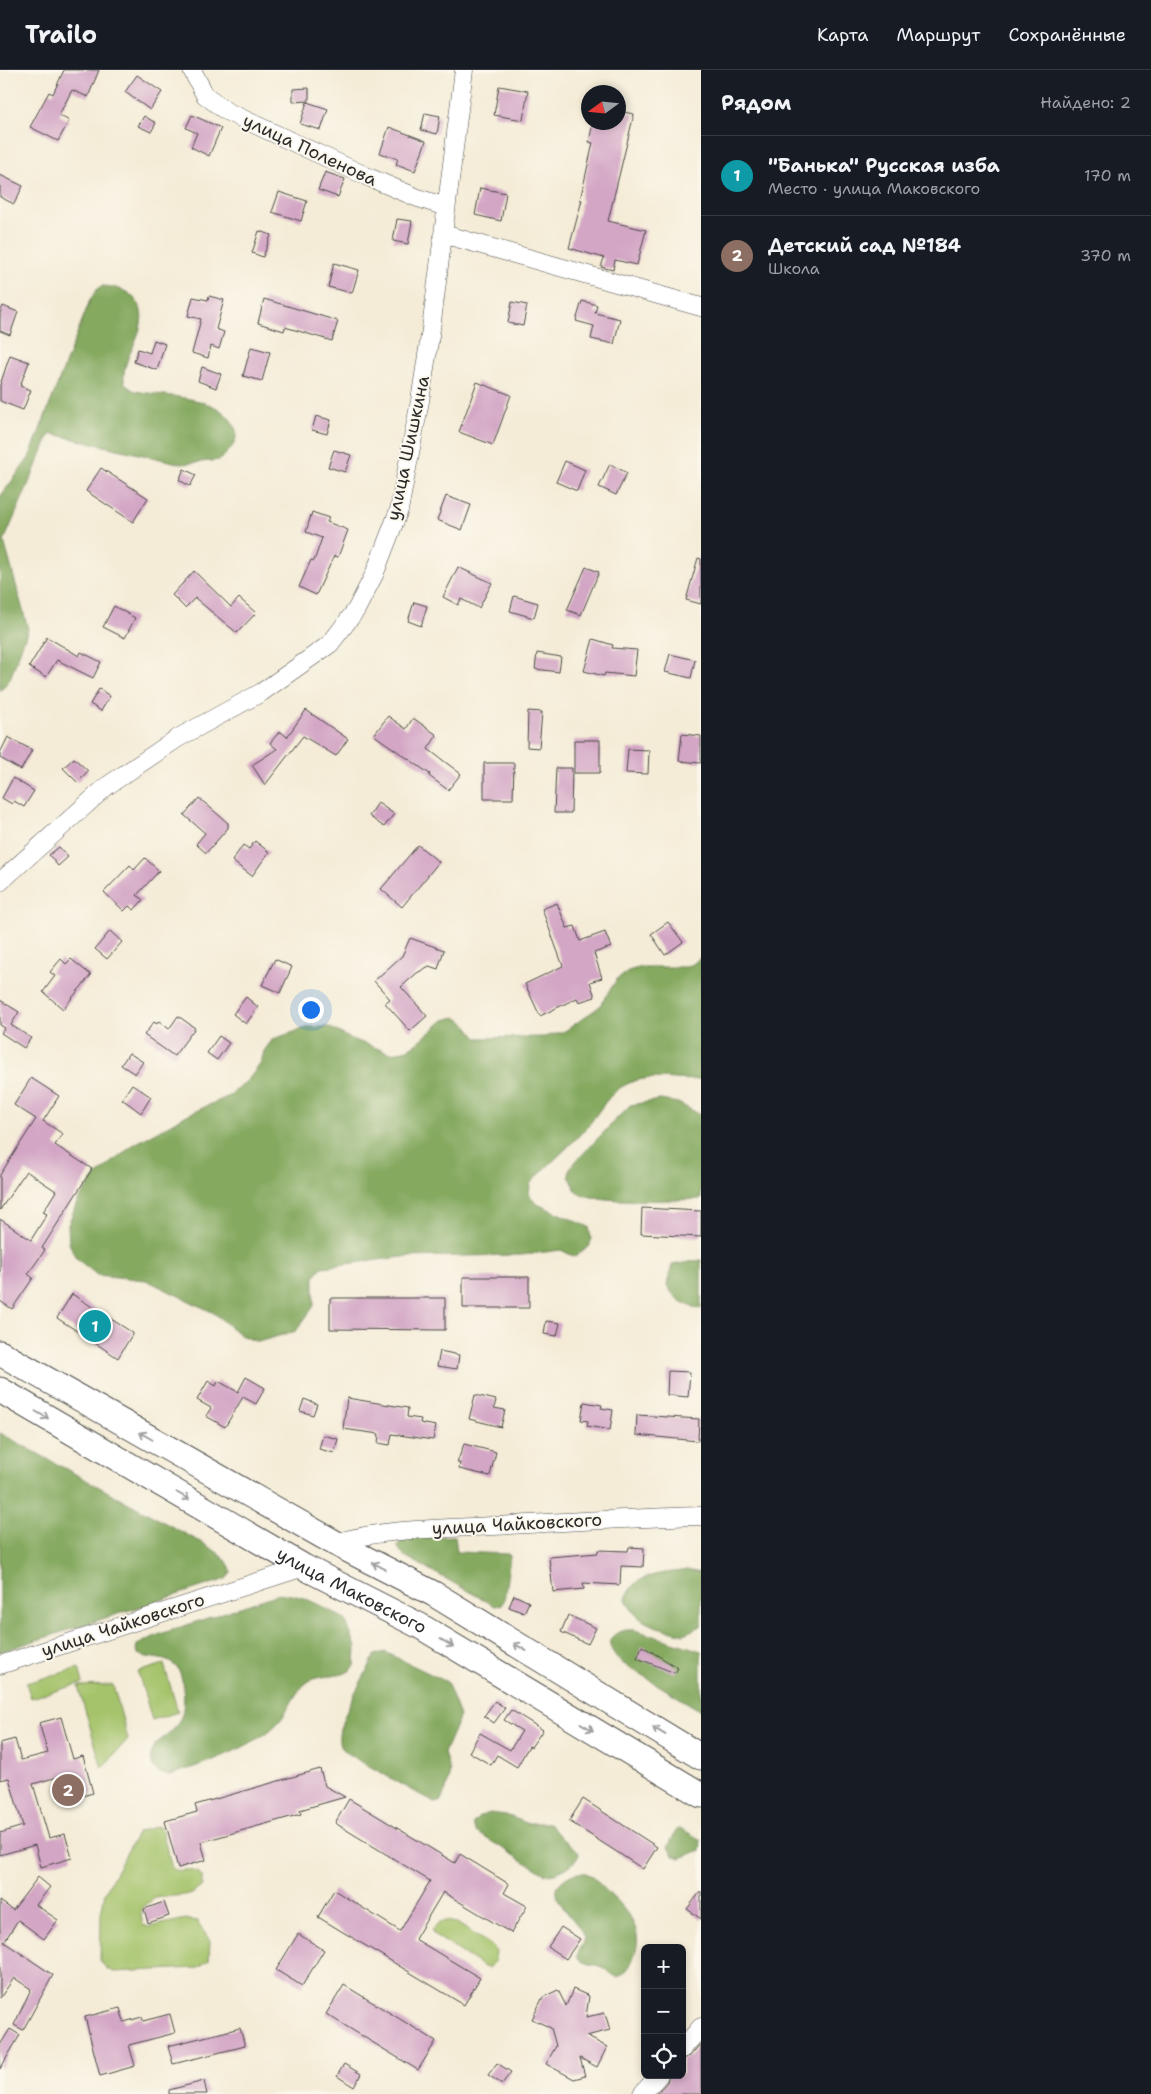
<!DOCTYPE html>
<html lang="ru">
<head>
<meta charset="utf-8">
<style>
	body { margin:0; font-family:"Shantell Sans",sans-serif; background:#20242c; color:#f1f3f6 }
	.controls { position:absolute; right:15px; bottom:15px; display:grid; overflow:hidden; border-radius:8px; box-shadow:0 2px 8px #0003 }
	.controls button { width:45px; height:45px; display:grid; place-items:center; padding:0; border:0; border-bottom:1px solid #363941; background:#171b24; color:#f1f3f6; font:25px sans-serif }
	.compass { position:absolute; left:581px; top:15px; width:45px; height:45px; border-radius:50%; background:#171b24; box-shadow:0 2px 8px #0003; rotate:255deg }
	.you { position:absolute; left:310px; top:939px; width:18px; height:18px; margin:-12px; border:4px solid #fff; border-radius:50%; background:#1a73e8; box-shadow:0 0 0 8px #1a73e833 }
	.badge { display:grid; place-items:center; width:32px; height:32px; border-radius:50%; background:#8c9099; color:#fff; font-size:16px; font-weight:700 }
	.pin { position:absolute; translate:-50% -50%; border:2px solid #fff; box-shadow:0 1px 5px #0006 }
	.list { margin:0; padding:0; list-style:none }
	h2 { display:flex; justify-content:space-between; align-items:center; height:65px; margin:0; padding:0 20px; font-size:21px }
	h2 small { font-size:16px; font-weight:400; color:#9ea1a6 }
	.list li { display:grid; grid-template-columns:32px 1fr auto; gap:15px; align-items:center; box-sizing:border-box; height:80px; padding:0 20px; border-top:1px solid #363941 }
	.list b { display:block; font-size:19px; white-space:nowrap }
	.list p { margin:0; font-size:16px; white-space:nowrap; color:#9ea1a6 }
	.list em { font-size:16px; font-style:normal; color:#9ea1a6 }
	.icon { flex:none; width:28px; height:28px; fill:none; stroke:currentColor; stroke-width:2; stroke-linecap:round; stroke-linejoin:round }
	.map { position:relative; flex:none; width:701px; height:2024px; overflow:hidden }
	header { display:flex; align-items:center; gap:30px; box-sizing:border-box; height:70px; padding:0 25px; background:#171b24; border-bottom:1px solid #363941 }
	header strong { font-size:24px }
	nav { display:flex; gap:28px; margin-inline-start:auto; font-size:18px }
	main { display:flex }
	aside { flex:1; background:#171b24 }
	.map>svg:first-child { display:block }
</style>
</head>
<body>
<header>
<strong>Trailo</strong>
<nav><a>Карта</a><a>Маршрут</a><a>Сохранённые</a></nav>
</header>
<main>
<div class="map">
<svg width="701" height="2024" viewBox="0 0 701 2024">
	<rect width="100%" height="100%" fill="#fbf7ec"/>
	<filter id="ink" filterUnits="userSpaceOnUse"><feTurbulence type="fractalNoise" baseFrequency=".02" numOctaves="2"/><feDisplacementMap in="SourceGraphic" scale="10" xChannelSelector="R" yChannelSelector="G"/><feConvolveMatrix kernelMatrix="1 2 1 2 8 2 1 2 1" color-interpolation-filters="sRGB"/></filter>
	<filter id="wash" filterUnits="userSpaceOnUse"><feTurbulence type="fractalNoise" baseFrequency=".0096" numOctaves="4" result="noise"/><feDisplacementMap in="SourceGraphic" scale="20" xChannelSelector="R" yChannelSelector="G"/><feGaussianBlur stdDeviation="1.12" result="paint"/><feColorMatrix in="noise" values="0 0 0 0 0 0 0 0 0 0 0 0 0 0 0 0 0 1.4 0 .05"/><feComposite in="paint" operator="in"/></filter>
	<g filter="url(#wash)">
		<rect width="100%" height="100%" fill="#f4ecd7"/>
		<!-- green -->
		<path fill="#a5c36a" stroke="#68774a" d="M164 1594 178 1642 152 1650 138 1602Z
			M79 1598 83 1613 31 1628 26 1613Z
			M113 1615 128 1669 102 1698 78 1616Z
			M158 1756 162 1761 172 1798 177 1801C185 1799 195 1799 202 1806V1816L192 1824 155 1828 143 1837 141 1846 143 1854 148 1857 186 1849 197 1851 210 1871 209 1890 197 1898 114 1902 106 1898 100 1890 101 1844 105 1822 138 1762Z
			M446 1851 457 1853 492 1876 496 1880 495 1892 489 1898 484 1897 433 1864 432 1859 440 1852Z"/>
		<!-- forest -->
		<path fill="#84a95e" stroke="#586a44" d="M103 216C113 217 125 219 132 226 159 251 121 283 124 310 125 316 130 318 135 321 157 325 187 326 208 334 221 338 239 353 236 368 234 377 226 384 220 390L182 394 52 364 49 366 4 471 28 559 10 609 0 621V427L29 388 90 230 98 218Z
			M701 887V1009C677 1012 653 1003 629 1013 609 1021 600 1042 587 1057 569 1077 548 1095 530 1114L529 1124 535 1133 589 1157 591 1168 589 1176 575 1187 561 1180 522 1185 402 1187 322 1197 314 1207V1236L296 1261 258 1272 240 1265 214 1243 146 1210 97 1205 76 1188 69 1173 68 1155 78 1130 97 1105 133 1075 187 1045 229 1026 248 1010 261 993 264 981 273 969 309 957H329L349 968 390 983 404 981 416 974 444 950 455 947 464 952 477 968 544 967 565 961 599 937 617 909 628 901 641 897H683L693 894Z
			M660 1030 678 1033 701 1045V1129C669 1130 605 1134 577 1123L569 1106 570 1098 579 1088 630 1035Z
			M701 1190V1239C684 1235 675 1230 667 1215L672 1195Z
			M0 1363 204 1474C215 1481 230 1488 231 1503L226 1509 0 1582Z
			M455 1466 457 1482 508 1484 510 1486 504 1531 501 1535 495 1536 403 1485 397 1476 404 1468Z
			M687 1500 701 1503V1556L684 1564C659 1557 637 1556 626 1529 632 1502 666 1504 687 1500Z
			M279 1524C303 1523 324 1538 345 1549L356 1577 355 1596C344 1610 323 1603 309 1611 293 1622 290 1641 277 1654 255 1677 201 1695 170 1705 154 1705 145 1690 155 1676 158 1670 165 1668 170 1663 184 1650 185 1635 183 1617 182 1609 181 1601 175 1596 165 1586 150 1590 138 1584L136 1580 137 1575 160 1564Z
			M626 1560H635L701 1581V1641L622 1593C608 1579 602 1566 626 1560Z
			M385 1582 447 1612 460 1646 444 1683 450 1702 446 1720 440 1732 435 1733 351 1686C348 1683 342 1679 340 1675 332 1657 367 1603 375 1585Z
			M490 1743 506 1745 526 1753H549L561 1768 578 1781 579 1785C574 1796 557 1805 545 1804L476 1762 472 1754 479 1747Z
			M680 1758 701 1770 700 1780 681 1788 673 1786 668 1777 677 1759Z
			M576 1803H586L592 1806C612 1829 649 1852 634 1886 631 1895 627 1902 618 1907 612 1906 610 1901 604 1898 595 1893 584 1896 577 1887 578 1880 584 1876 584 1869 583 1850 529 1821 576 1803Z"/>
		<g id="blocks">
			<!-- building -->
			<path fill="#d3a6c5" d="M64 0H99L88 27 72 20 59 45 69 51 58 71 30 57 49 22 53 24Z
				M137 5 162 22 150 40 125 22Z
				M499 16 528 21 523 50 494 45Z
				M309 18V31L293 32V19Z
				M307 32 328 39 321 60 300 54Z
				M618 41 634 44 608 151 646 160 637 195 615 190 613 200 601 197 604 188 569 178 582 130H580L593 73 589 72 593 52H618Z
				M425 43 440 46 437 64 421 60Z
				M192 45 221 58 209 86 191 77 197 63 186 58Z
				M144 46 156 53 151 62 138 56Z
				M389 57 426 71 415 101 396 94 398 89 380 83Z
				M325 102 345 109 338 127 318 120Z
				M0 105 23 116 14 134 0 127Z
				M480 118 506 123 501 151 475 145Z
				M279 122 307 131 301 151 272 142Z
				M397 149 412 151 408 174 393 171Z
				M259 161 271 165 263 187 252 183Z
				M334 193 359 200 352 223 328 217Z
				M209 226 224 230 216 259 224 262 219 279 211 276 208 288 192 283 201 249 188 246 193 227 208 230Z
				M264 229 338 251 332 271 285 257 284 261 258 253Z
				M582 231 597 235 595 243 620 249 614 274 591 269 594 256 576 251Z
				M512 232 527 235 523 256 508 253Z
				M3 236 18 242 10 265 0 261V243Z
				M154 270 165 274 157 300 134 292 138 279 150 283Z
				M251 277 270 282 262 311 243 306Z
				M10 285 29 292 20 316 31 320 23 340 0 331V315Z
				M202 297 221 304 216 318 198 311Z
				M477 312 511 325 493 375 459 362Z
				M316 346 331 350 327 364 312 360Z
				M334 380 351 385 345 402 328 397Z
				M565 391 585 400 577 421 556 412Z
				M610 394 627 403 616 425 599 417Z
				M101 398 148 428 133 452 86 421Z
				M184 399 196 405 190 416 179 410Z
				M446 426 471 435 462 460 437 450Z
				M312 442 329 448 327 452 348 460 338 487 334 486 316 525 299 517 311 490 314 491 322 468 306 462Z
				M698 488 701 489V534L686 530Z
				M458 497 492 513 479 538 461 529 458 535 443 527Z
				M586 497 599 502 581 545 567 540Z
				M194 501 231 537 239 528 256 543 237 563 195 528 185 538 172 525Z
				M514 526 538 533 534 548 510 541Z
				M414 532 427 536 421 556 408 551Z
				M114 536 135 548 125 568 103 557Z
				M47 567 79 586 81 582 101 592 93 608 57 590 46 607 29 597Z
				M593 569 613 575 612 578 637 580 634 606 605 603 604 606 584 601Z
				M537 583 561 587 559 602 535 599Z
				M670 584 695 590 691 608 665 602Z
				M99 619 110 626 101 641 90 634Z
				M306 640 348 669 336 686 303 666 265 715 252 695 277 679 270 673 280 661 287 667Z
				M528 641 542 642 539 678 527 677Z
				M388 646 406 659 413 648 437 665 428 679 461 704 448 720 429 706 430 704 374 665Z
				M682 664 701 666V693L679 691Z
				M8 667 32 680 21 700 0 688V683Z
				M574 670H600V703H574Z
				M628 679 649 680 648 704 626 703Z
				M74 688 88 701 77 712 63 698Z
				M484 693H514L513 729H484Z
				M556 698H572L571 743H554Z
				M13 708 34 721 24 737 14 731 12 734 2 728Z
				M199 728 228 753V758L206 783 196 774 205 763 184 745Z
				M378 733 394 744 384 757 369 746Z
				M255 771 269 782 252 806 232 791 243 775 249 779Z
				M418 775 439 792 402 837 381 819Z
				M59 777 68 787 58 796 49 785Z
				M145 788 159 801 137 825 143 830 134 840 129 836 124 841 104 822 130 795 134 800Z
				M557 833 567 858 575 856 580 871 605 862 611 877 594 883 602 908 590 912 595 927 579 932 577 928 540 946 525 914 563 896 542 839Z
				M668 852 683 872 665 885 651 864Z
				M110 861 122 872 107 889 95 879Z
				M410 868 444 880 438 899 429 896 417 903 401 917 427 946 410 961 385 933 390 929 374 911 402 886Z
				M61 889 66 894 71 889 91 905 63 939 43 922 55 906 50 902Z
				M275 889 292 897 280 923 262 915Z
				M246 927 258 937 246 954 233 944Z
				M0 930 19 942 11 955 31 968 24 978 1 963 5 958 0 955Z
				M178 946 195 958 174 986 144 965 154 952 157 954 159 951 169 959Z
				M219 966 229 973 217 990 207 983Z
				M129 983 143 992 135 1004 121 995Z
				M31 1008 59 1026 43 1051 63 1064 55 1075 92 1099 42 1178 45 1180 28 1204 33 1208 12 1239 0 1231V1149L31 1170 47 1144 43 1142 56 1121 26 1101 0 1140V1105L36 1049 14 1035Z
				M132 1014 151 1027 141 1043 122 1029Z
				M642 1138 701 1141V1167L641 1164Z
				M463 1207H529V1238H463Z
				M72 1224 133 1263 118 1288 57 1248Z
				M330 1228H445V1260L330 1259Z
				M546 1251 560 1253 557 1266 544 1264Z
				M440 1281 459 1285 457 1299 437 1296Z
				M668 1301 690 1302 688 1327 667 1325Z
				M246 1307 265 1318 256 1334 243 1327 225 1357 206 1346 211 1338 197 1330 208 1311 216 1316 218 1311 238 1322Z
				M475 1325 496 1330 494 1338 505 1340 501 1357 469 1349Z
				M347 1328 408 1338 407 1347 421 1349 420 1353 436 1356 433 1370 392 1364 390 1375 378 1373 379 1364 343 1359Z
				M304 1329 317 1334 313 1345 300 1341Z
				M584 1332 602 1335 601 1338 613 1340 610 1360 587 1356 588 1351 581 1350Z
				M637 1345 699 1349 698 1371 636 1365Z
				M323 1365 338 1369 334 1383 319 1379Z
				M464 1374 496 1382 490 1406 459 1399 460 1393H457Z
				M629 1477 644 1478 643 1497 621 1496 620 1515 583 1513 584 1519 553 1522 549 1487 598 1483V1480L628 1481Z
				M514 1525 529 1532 524 1543 509 1537Z
				M568 1545 596 1558 588 1574 561 1562Z
				M642 1576 678 1598 675 1603 637 1588Z
				M495 1631 505 1638 494 1653 484 1646Z
				M511 1640 543 1660 531 1677 529 1676 517 1697 497 1685 491 1695 469 1682 480 1663 510 1680 522 1661 504 1650Z
				M61 1647 73 1689 83 1686 93 1723 68 1730 61 1706 33 1714 49 1768 65 1764 72 1788 41 1797 35 1775 0 1785V1763L23 1756 9 1708 0 1710V1673L15 1669 21 1690 48 1683 39 1653Z
				M320 1699 325 1716 345 1727 300 1740 301 1744 201 1772 206 1790 178 1798 165 1751 197 1742 195 1735Z
				M349 1729 455 1793 460 1784 509 1814 504 1823 527 1836 511 1863 443 1822 415 1869 480 1908 464 1935 318 1847 334 1820 400 1861 430 1811 335 1753Z
				M583 1729 657 1777 643 1799 569 1751Z
				M38 1807 50 1817 36 1835 58 1850 44 1869 18 1850 4 1872 53 1905 23 1960 14 1955 31 1919 14 1908 0 1928V1831L13 1840Z
				M701 1821V1849L687 1839Z
				M164 1832 169 1846 148 1853 144 1839Z
				M561 1857 580 1869 566 1889 548 1877Z
				M298 1864 324 1880 302 1916 276 1900Z
				M344 1915 436 1971 418 2000 326 1944Z
				M573 1919 589 1926 586 1947 605 1943 610 1960 586 1966 607 1977 597 1997 580 1988 585 2006 574 2009 546 1994 556 1976 551 1958 532 1949 543 1927 558 1920 566 1936Z
				M120 1938 124 1952 142 1947 143 1951 170 1944 175 1963 129 1975 135 1996 100 2006 85 1947Z
				M240 1958 245 1976 173 1994 168 1976Z
				M10 1959 20 1965 0 1999V1975Z
				M701 1973V2024H656L667 2012 669 2005H682V1989L690 1986Z
				M497 1993 511 2002 502 2014 488 2005Z
				M344 1994 361 2004 354 2017 337 2006Z
				M204 2011 207 2024H169V2020Z"/>
		</g>
	</g>
	<g filter="url(#ink)">
		<use href="#blocks" fill-opacity="0" stroke="#494845" stroke-width="1"/>
		<g fill="none" stroke-linecap="round" stroke-linejoin="round">
			<defs>
				<path id="minor" d="M192 0 205 25 226 41 366 106 418 128 446 137
					M443 164 701 237
					M0 812 107 716 178 668 262 622 330 574 356 540 374 505 399 440 420 331 431 259 464 0
					M335 1473C386 1458 440 1459 493 1456 562 1452 631 1448 701 1446
					M0 1595 304 1497
					M682 1979 701 1957
					M642 2024 659 2005"/>
				<g id="highway">
					<path d="M0 1283 335 1473 434 1524 701 1687"/>
					<path id="s1" d="M0 1320 304 1497 420 1556 701 1725"/>
				</g>
			</defs>
			<!-- minor casing -->
			<use href="#minor" stroke="#494845" stroke-width="19"/>
			<!-- highway casing -->
			<use href="#highway" stroke="#494845" stroke-width="27"/>
			<!-- minor -->
			<use href="#minor" stroke="#fff" stroke-width="18"/>
			<!-- highway -->
			<use href="#highway" stroke="#fff" stroke-width="25"/>
		</g>
		<!-- one-way arrows -->
		<defs><path id="oneway-shaft" d="M-6 0H5M1.5-3L5.5 0L1.5 3" fill="none" stroke-width="1.6" stroke-linecap="round" stroke-linejoin="round" transform="scale(1.25)"/></defs>
		<g stroke="#a0a0a0">
			<use href="#oneway-shaft" transform="translate(42 1345) rotate(30)"/>
			<use href="#oneway-shaft" transform="translate(146 1366) rotate(-150)"/>
			<use href="#oneway-shaft" transform="translate(183 1426) rotate(30)"/>
			<use href="#oneway-shaft" transform="translate(379 1496) rotate(-153)"/>
			<use href="#oneway-shaft" transform="translate(447 1573) rotate(31)"/>
			<use href="#oneway-shaft" transform="translate(520 1577) rotate(-149)"/>
			<use href="#oneway-shaft" transform="translate(587 1657) rotate(31)"/>
			<use href="#oneway-shaft" transform="translate(659 1661) rotate(-149)"/>
		</g>
	</g>
	<g text-anchor="middle" dominant-baseline="central" stroke-width="4" stroke-linejoin="round" paint-order="stroke">
		<!-- street labels -->
		<g font-size="18" fill="#2b2b2b" stroke="#fbf7ec">
			<text transform="translate(310 80) rotate(25)">улица Поленова</text>
			<text transform="translate(408 378) rotate(-78)">улица Шишкина</text>
			<text transform="translate(517 1454) rotate(-3)">улица Чайковского</text>
			<text stroke="none"><textPath href="#s1" startOffset="405">улица Маковского</textPath></text>
			<text transform="translate(123 1555) rotate(-18)">улица Чайковского</text>
		</g>
	</g>
</svg>
<div class="controls">
<button>+</button>
<button>−</button>
<button><svg class="icon" aria-label="locate" viewBox="0 0 24 24"><circle cx="12" cy="12" r="6"/><path d="M12 2v4M12 18v4M2 12h4M18 12h4"/></svg></button>
</div>
<svg class="compass" viewBox="-18 -18 36 36"><path d="M0-13l5 13h-10z" fill="#e53935"/><path d="M0 13l5-13h-10z" fill="#9ea1a6"/></svg>
<div class="you"></div>
<div class="pin badge" style="left:95px;top:1256px;background:#0f9aa8">1</div>
<div class="pin badge" style="left:68px;top:1720px;background:#8d6e63">2</div>
</div>
<aside>
<h2>Рядом<small>Найдено: 2</small></h2>
<ul class="list">
<li><span class="badge" style="background:#0f9aa8">1</span><div><b>&quot;Банька&quot; Русская изба</b><p>Место · улица Маковского</p></div><em>170 m</em></li>
<li><span class="badge" style="background:#8d6e63">2</span><div><b>Детский сад №184</b><p>Школа</p></div><em>370 m</em></li>
</ul>
</aside>
</main>
</body>
</html>
